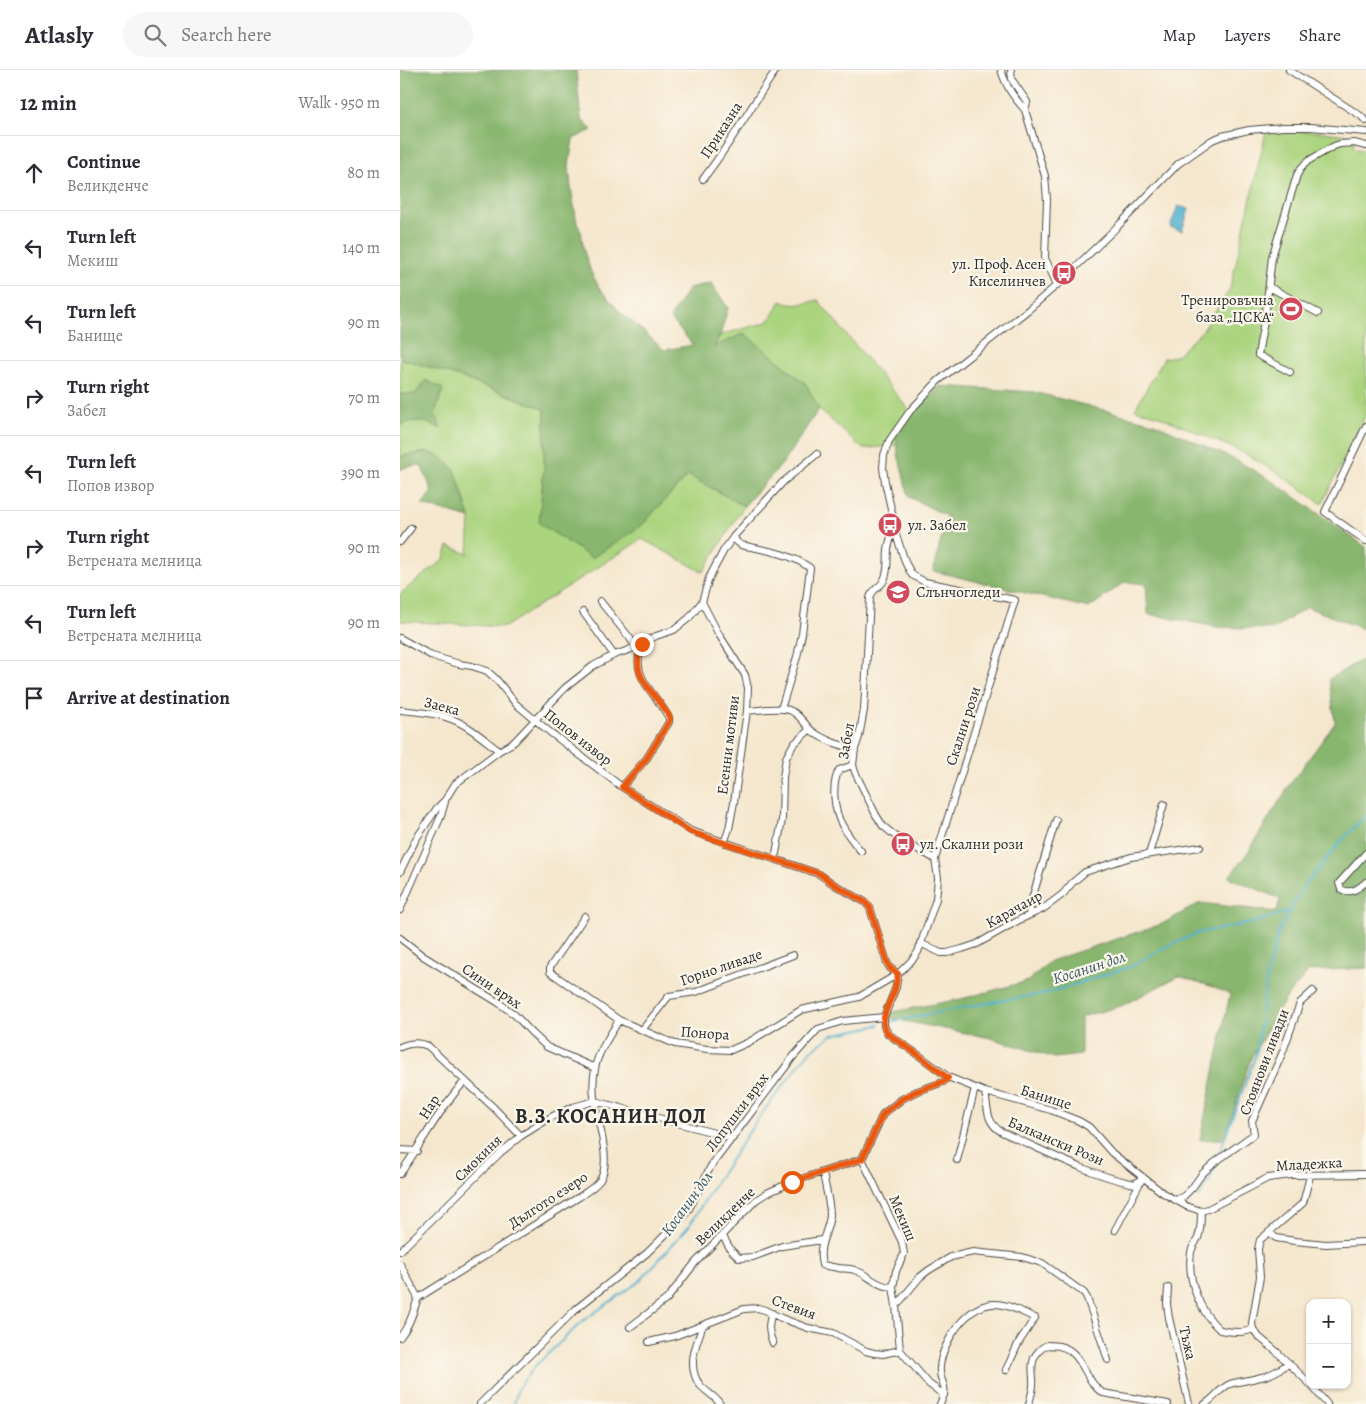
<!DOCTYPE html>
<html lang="en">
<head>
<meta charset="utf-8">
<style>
	body { margin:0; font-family:Alegreya,serif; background:#f7f7f7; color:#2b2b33 }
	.controls { position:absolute; right:15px; bottom:15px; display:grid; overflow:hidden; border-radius:10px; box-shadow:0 1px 4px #0004 }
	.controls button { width:45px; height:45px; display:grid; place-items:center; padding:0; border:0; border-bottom:1px solid #e1e1e2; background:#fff; color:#2b2b33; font:25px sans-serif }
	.stop { position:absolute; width:15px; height:15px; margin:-11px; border:4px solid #ea580c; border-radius:50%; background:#fff }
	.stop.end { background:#ea580c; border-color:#fff; box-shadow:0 1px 5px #0008 }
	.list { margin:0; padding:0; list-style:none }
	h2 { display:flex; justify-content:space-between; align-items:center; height:65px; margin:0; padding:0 20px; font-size:21px }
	h2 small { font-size:16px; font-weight:400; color:#7c7c81 }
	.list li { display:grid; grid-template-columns:32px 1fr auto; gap:15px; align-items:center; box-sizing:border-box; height:75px; padding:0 20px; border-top:1px solid #e1e1e2 }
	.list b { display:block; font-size:19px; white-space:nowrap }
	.list p { margin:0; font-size:16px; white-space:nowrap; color:#7c7c81 }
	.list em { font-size:16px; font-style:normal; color:#7c7c81 }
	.icon { flex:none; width:28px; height:28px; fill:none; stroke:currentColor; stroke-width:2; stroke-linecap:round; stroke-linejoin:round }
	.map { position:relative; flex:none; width:966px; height:1334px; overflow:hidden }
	header { display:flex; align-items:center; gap:30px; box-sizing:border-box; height:70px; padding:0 25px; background:#fff; border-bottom:1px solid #e1e1e2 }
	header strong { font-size:24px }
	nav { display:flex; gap:28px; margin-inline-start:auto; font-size:18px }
	.search { width:350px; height:45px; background:#f7f7f7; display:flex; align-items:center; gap:12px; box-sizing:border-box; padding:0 18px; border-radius:28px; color:#7c7c81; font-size:19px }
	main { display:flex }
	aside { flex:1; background:#fff }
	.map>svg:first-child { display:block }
</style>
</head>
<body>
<header>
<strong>Atlasly</strong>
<div class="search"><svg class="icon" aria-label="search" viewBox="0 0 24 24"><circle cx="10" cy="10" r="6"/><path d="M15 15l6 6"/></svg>Search here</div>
<nav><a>Map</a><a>Layers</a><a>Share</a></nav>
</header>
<main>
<aside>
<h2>12 min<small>Walk · 950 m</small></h2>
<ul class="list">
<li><svg class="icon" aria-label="ahead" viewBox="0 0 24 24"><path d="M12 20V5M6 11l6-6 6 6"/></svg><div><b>Continue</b><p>Великденче</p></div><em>80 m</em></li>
<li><svg class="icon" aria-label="left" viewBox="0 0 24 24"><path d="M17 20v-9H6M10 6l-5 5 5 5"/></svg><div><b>Turn left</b><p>Мекиш</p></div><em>140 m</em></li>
<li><svg class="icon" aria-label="left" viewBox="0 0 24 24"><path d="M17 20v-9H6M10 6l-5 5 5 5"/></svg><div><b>Turn left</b><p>Банище</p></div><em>90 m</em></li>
<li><svg class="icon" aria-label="right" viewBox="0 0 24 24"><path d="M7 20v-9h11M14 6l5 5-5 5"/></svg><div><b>Turn right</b><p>Забел</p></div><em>70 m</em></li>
<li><svg class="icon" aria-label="left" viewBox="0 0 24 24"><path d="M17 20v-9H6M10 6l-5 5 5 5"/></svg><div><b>Turn left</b><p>Попов извор</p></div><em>390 m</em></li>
<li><svg class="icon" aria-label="right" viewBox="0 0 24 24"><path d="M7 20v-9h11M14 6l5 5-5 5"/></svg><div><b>Turn right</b><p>Ветрената мелница</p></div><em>90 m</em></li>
<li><svg class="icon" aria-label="left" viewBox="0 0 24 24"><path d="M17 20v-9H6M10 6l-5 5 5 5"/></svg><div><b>Turn left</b><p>Ветрената мелница</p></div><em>90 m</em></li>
<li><svg class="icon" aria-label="arrive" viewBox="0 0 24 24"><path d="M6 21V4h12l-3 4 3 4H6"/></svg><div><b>Arrive at destination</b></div></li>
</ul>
</aside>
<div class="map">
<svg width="966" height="1334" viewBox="0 0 966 1334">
	<rect width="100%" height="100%" fill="#fbf7ec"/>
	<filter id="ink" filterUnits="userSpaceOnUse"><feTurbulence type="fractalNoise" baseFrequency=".02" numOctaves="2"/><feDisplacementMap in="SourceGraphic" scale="10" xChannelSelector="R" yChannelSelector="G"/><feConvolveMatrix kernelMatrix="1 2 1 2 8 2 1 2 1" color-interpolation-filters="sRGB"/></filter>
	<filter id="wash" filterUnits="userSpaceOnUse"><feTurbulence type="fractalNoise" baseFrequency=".0096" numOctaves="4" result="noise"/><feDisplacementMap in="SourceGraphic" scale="20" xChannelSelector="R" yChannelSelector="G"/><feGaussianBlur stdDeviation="1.12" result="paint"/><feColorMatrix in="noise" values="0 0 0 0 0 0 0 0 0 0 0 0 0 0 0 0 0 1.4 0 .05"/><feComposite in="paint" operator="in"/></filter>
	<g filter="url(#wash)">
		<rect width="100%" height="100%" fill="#f5e7ce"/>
		<!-- green -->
		<path fill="#abd47f" stroke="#6b8055" d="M890 61 924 62 956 66 953 78 966 81V344L922 434 884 407 844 383 759 346 735 339 764 288 776 286 803 260 830 219 866 62Z
			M418 230 510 341 497 375 463 379 419 339 313 277 320 265 368 252 381 231C394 238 404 233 418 230Z
			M0 288 60 307 145 339 144 396 241 456 288 405 344 436 303 502 242 469 105 557 0 551V524L44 489 48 476 68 484 70 448 55 400 28 382 0 386Z"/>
		<!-- forest -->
		<path fill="#88b66e" stroke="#5a704c" d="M0 0H176L181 49 192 60 173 69 169 96 171 118 177 153 181 162 184 181 191 202 200 219 221 243 242 260 264 280 293 275 270 248 289 218 311 213 328 238 320 265 314 277 344 263 406 314 419 339 382 394 344 436 288 405 241 456 192 488 139 453 144 396 145 339 60 307 0 288Z
			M26 310 43 319 35 343 41 359C24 351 18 348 0 355V324H15Z
			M540 316 634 322 754 353 836 390 875 413 966 477V560L907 537 874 559 817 557 748 544 746 514 725 512 689 538 533 501 547 446 509 427 498 384 496 360Z
			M28 382 41 387 55 400 70 448 22 435 32 421 21 395 6 397 0 400V386Z
			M966 587V898L909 901 888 925 851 988 824 1069 800 1070 830 924 813 917 779 906 721 936 681 947V985L655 988 591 968 489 948 492 942 561 929 628 911 650 891 762 854 800 833 877 842 880 829 829 807 849 781 888 717 935 653 929 609Z"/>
		<!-- water -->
		<path fill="#4fb1ce" stroke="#3d6e7c" d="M778 136 789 139 782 161 770 157Z"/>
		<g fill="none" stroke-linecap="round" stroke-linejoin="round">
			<!-- stream -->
			<path stroke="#4fb1ce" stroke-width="2" d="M489 952 598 931 644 924 733 896 761 879 798 863 856 852 889 841
				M818 1087 856 984 867 905 879 860 902 819 942 770 966 745
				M799 1127 810 1110 815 1096
				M114 1334 118 1318 135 1296 184 1250 240 1211 289 1156 318 1109 357 1050 408 983 432 965 479 955"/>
		</g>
	</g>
	<g filter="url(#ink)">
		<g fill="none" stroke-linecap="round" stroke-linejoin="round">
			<defs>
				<path id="minor" d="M601 0C607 18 612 25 625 40
					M611 0 612 10 627 32 625 40 645 106 647 130 645 188 657 215
					M889 0 961 46 966 51
					M303 109C330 75 351 36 376 0
					M869 217 918 243
					M890 302 858 285 866 239 872 187 897 105 901 98 908 91 934 76 940 74 954 73 966 76
					M966 356 925 442 966 471
					M334 466 336 471 341 475C365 480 390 483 410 498L402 564 397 587 381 639
					M0 472 11 458
					M200 531 229 567 236 577
					M302 532 318 563 345 605 348 618 347 641 334 732 329 759 324 773
					M183 542 214 585
					M0 568 32 586 59 594 72 596 87 601 96 609 116 634 151 663 222 717 291 761 419 804 435 815 465 832 470 838 487 893 490 898 498 904
					M0 640C18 642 37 643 54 650 71 657 85 670 99 681
					M347 641C360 640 377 637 389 640 399 643 405 655 412 661 425 671 440 675 455 679
					M453 695 439 700C431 715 434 741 442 755 447 764 454 773 461 781
					M222 717 247 688 269 652V648C255 621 229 608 242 574
					M966 783 939 813 941 819C950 825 959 818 966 812
					M749 784 764 734
					M375 789 382 750 383 707 386 688 393 675 410 659
					M535 789 499 769 483 756 476 745 455 702 453 695 455 679 459 667 464 640 470 528C472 519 481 517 484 510 489 500 487 489 488 479 490 469 493 461 494 452L485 412 483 398 484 385 489 371 510 341 538 311 628 240 657 215 719 155 778 94 812 70 822 66 849 60 883 57H911L966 62
					M0 802 16 769 37 738 45 730 55 714 99 681 114 672 165 618 193 596 214 585 229 580 256 566 274 560 289 548 302 532 309 508 324 480 334 466 383 412 417 384
					M0 840 41 746 45 732
					M629 845 631 832 656 750
					M185 846 150 897V902L219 950 242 960 275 974 307 979 331 980 349 972 401 940 459 927 498 904 513 889 518 882 536 829 537 819 538 808 535 789 615 530 525 512 512 505 506 494 494 459
					M0 868 23 886 99 933 115 945 132 963 147 977 195 998
					M520 873 541 883H547L562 879 577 874 621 849 643 839 663 824 672 813 685 802 731 787 800 777
					M498 904 496 917 484 947V956L488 964 517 984 548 1007 585 1022 651 1040 679 1051 689 1057 712 1083 763 1123 786 1136 801 1141 808 1139 868 1108 892 1105 966 1104
					M242 960 269 926 296 922 393 885
					M0 977C9 973 19 972 28 976L94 1038 121 1066
					M585 1022C588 1039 586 1053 602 1062 645 1081 689 1105 735 1114L743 1107
					M0 1080 17 1081
					M462 1089 502 1172 504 1184 496 1201 493 1217 496 1236 500 1280 529 1314 544 1325
					M462 1089 483 1044 502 1029 515 1022 543 1012 548 1007
					M557 1090 575 1018
					M423 1103C425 1116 430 1133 430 1145 428 1164 417 1174 422 1195 427 1196 433 1197 438 1198 443 1199 449 1198 454 1200 469 1204 474 1216 493 1217
					M0 1104C22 1073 40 1038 65 1011
					M776 1130 784 1126 792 1118 802 1104 814 1093 854 1064 852 1051 882 984 900 933 913 921
					M801 1141C801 1149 801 1160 798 1168 796 1172 792 1177 791 1182 787 1210 799 1241 820 1260 830 1262 843 1264 853 1259
					M715 1160 741 1111
					M869 1162 876 1168 895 1171 926 1174 963 1172
					M322 1165 331 1180 339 1188 353 1187 382 1176 422 1170
					M0 1181 100 1083 121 1066 153 1046 173 1037 195 1031 333 1068
					M0 1194 18 1228
					M768 1218 767 1234 769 1248 789 1334
					M18 1228 179 1127C186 1122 195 1117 200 1110 212 1092 198 1053 195 1034 193 1023 193 1009 195 999 197 983 211 964 219 950
					M496 1236 520 1207 529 1200 551 1187 573 1182 622 1187 642 1193 684 1223 687 1228 708 1290
					M372 1243C368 1254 368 1262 373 1273
					M303 1255C296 1274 286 1297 300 1315 306 1322 315 1326 320 1334
					M230 1257 267 1229 295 1193 356 1130 367 1123 392 1112 462 1089
					M0 1267C10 1255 13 1242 18 1228
					M249 1272 275 1266 344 1239 358 1238 365 1240 381 1248 408 1258 433 1263 466 1281 474 1283 483 1284 500 1280
					M910 1314 876 1281 859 1267 853 1259 852 1253 860 1207 858 1179 860 1170 903 1133 910 1106
					M911 1315 927 1334
					M80 1334 176 1239 247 1183 284 1146 290 1137 311 1096 393 987 418 959 443 951 484 947
					M540 1334C551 1312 538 1315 540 1297 542 1272 567 1234 595 1234 609 1234 624 1243 635 1248L619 1272 606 1300
					M629 1334C630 1328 633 1321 633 1315 634 1308 631 1299 633 1292 634 1285 641 1277 648 1275 652 1275 656 1276 659 1276 684 1281 684 1312 703 1323L768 1334
					M805 1334C814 1329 820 1318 830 1314 840 1311 851 1310 861 1307 872 1305 881 1299 889 1293"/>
			</defs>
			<!-- minor casing -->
			<use href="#minor" stroke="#494743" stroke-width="8"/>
			<!-- minor -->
			<use href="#minor" stroke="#fff" stroke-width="6"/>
		</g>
	</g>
	<g fill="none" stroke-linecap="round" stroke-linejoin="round" filter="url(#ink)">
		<!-- route -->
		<path stroke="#ea580c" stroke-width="6" d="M242 574C228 609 255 620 270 648L269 652 247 688 222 717 291 762 420 804 435 815 465 832 470 838 487 892 490 898 498 904C497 909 496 914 495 919 490 933 477 951 488 964L517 984 548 1008 543 1012 515 1022 502 1029 483 1044 462 1089 392 1112"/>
	</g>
	<!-- icons -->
	<defs>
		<symbol id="bus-disc" viewBox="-11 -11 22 22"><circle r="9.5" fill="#d1495b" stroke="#fbf7ec"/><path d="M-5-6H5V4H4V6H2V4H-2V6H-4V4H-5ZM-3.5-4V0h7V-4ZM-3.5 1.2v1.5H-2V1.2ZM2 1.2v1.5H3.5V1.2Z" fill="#fff"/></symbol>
		<symbol id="stadium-disc" viewBox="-11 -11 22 22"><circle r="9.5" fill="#d1495b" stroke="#fbf7ec"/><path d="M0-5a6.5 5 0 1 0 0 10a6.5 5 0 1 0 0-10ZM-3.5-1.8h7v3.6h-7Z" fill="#fff"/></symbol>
		<symbol id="school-disc" viewBox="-11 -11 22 22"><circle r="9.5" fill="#d1495b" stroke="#fbf7ec"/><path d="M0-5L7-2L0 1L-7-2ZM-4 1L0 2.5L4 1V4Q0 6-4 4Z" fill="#fff"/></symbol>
	</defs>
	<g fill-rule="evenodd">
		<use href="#bus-disc" x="650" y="189" width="28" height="28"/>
		<use href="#stadium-disc" x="877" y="225" width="28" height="28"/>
		<use href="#bus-disc" x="476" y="441" width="28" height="28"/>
		<use href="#school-disc" x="484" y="508" width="28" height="28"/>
		<use href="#bus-disc" x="489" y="760" width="28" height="28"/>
	</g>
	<g text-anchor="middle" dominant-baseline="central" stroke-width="4.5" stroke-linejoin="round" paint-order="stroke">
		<!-- street labels -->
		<g font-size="15" fill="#2b2b2b" stroke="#fbf7ec">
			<text transform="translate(321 60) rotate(-57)">Приказна</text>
			<text transform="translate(42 636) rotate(15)">Заека</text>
			<text transform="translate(563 656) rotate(-72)">Скални рози</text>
			<text transform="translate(178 667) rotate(38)">Попов извор</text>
			<text transform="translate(446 671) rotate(-80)">Забел</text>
			<text transform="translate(328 675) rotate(-83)">Есенни мотиви</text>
			<text transform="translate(614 839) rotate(-29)">Карачаир</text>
			<text transform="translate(321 897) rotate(-19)">Горно ливаде</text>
			<text transform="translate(92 916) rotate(34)">Сини връх</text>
			<text transform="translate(305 963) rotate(4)">Понора</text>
			<text transform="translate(864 992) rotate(-69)">Стоянови ливади</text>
			<text transform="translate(646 1027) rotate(17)">Банище</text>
			<text transform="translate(29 1037) rotate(-58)">Нар</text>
			<text transform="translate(337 1042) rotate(-53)">Лопушки връх</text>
			<text transform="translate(656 1071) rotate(23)">Балкански Рози</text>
			<text transform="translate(78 1088) rotate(-44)">Смокиня</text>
			<text transform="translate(909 1094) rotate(-3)">Младежка</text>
			<text transform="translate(148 1130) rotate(-33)">Дългото езеро</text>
			<text transform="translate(325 1146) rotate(-44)">Великденче</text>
			<text transform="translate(503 1148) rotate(67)">Мекиш</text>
			<text transform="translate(394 1237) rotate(20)">Стевия</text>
			<text transform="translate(788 1273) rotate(77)">Тъжа</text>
		</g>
		<!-- poi labels -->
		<g font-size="15" fill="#2b2b2b" stroke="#fbf7ec" text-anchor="start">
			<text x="646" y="194" text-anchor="end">ул. Проф. Асен<tspan x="646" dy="17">Киселинчев</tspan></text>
			<text x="874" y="230" text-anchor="end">Тренировъчна<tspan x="874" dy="17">база „ЦСКА“</tspan></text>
			<text x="508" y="455">ул. Забел</text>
			<text x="516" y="522">Слънчогледи</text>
			<text x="520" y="774">ул. Скални рози</text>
		</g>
		<!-- water labels -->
		<g font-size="16" font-style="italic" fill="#385a64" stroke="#fbf7ec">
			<text transform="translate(689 898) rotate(-18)">Косанин дол</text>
			<text transform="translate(287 1134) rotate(-54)">Косанин дол</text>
		</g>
		<!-- district labels -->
		<g font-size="20" font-weight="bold" letter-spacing="1" fill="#2b2b2b" stroke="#fbf7ec">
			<text x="211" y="1046">В.З. КОСАНИН ДОЛ</text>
		</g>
	</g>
</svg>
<div class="controls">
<button>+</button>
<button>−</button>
</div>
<div class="stop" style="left:392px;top:1112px"></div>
<div class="stop end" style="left:242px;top:574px"></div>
</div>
</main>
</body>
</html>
